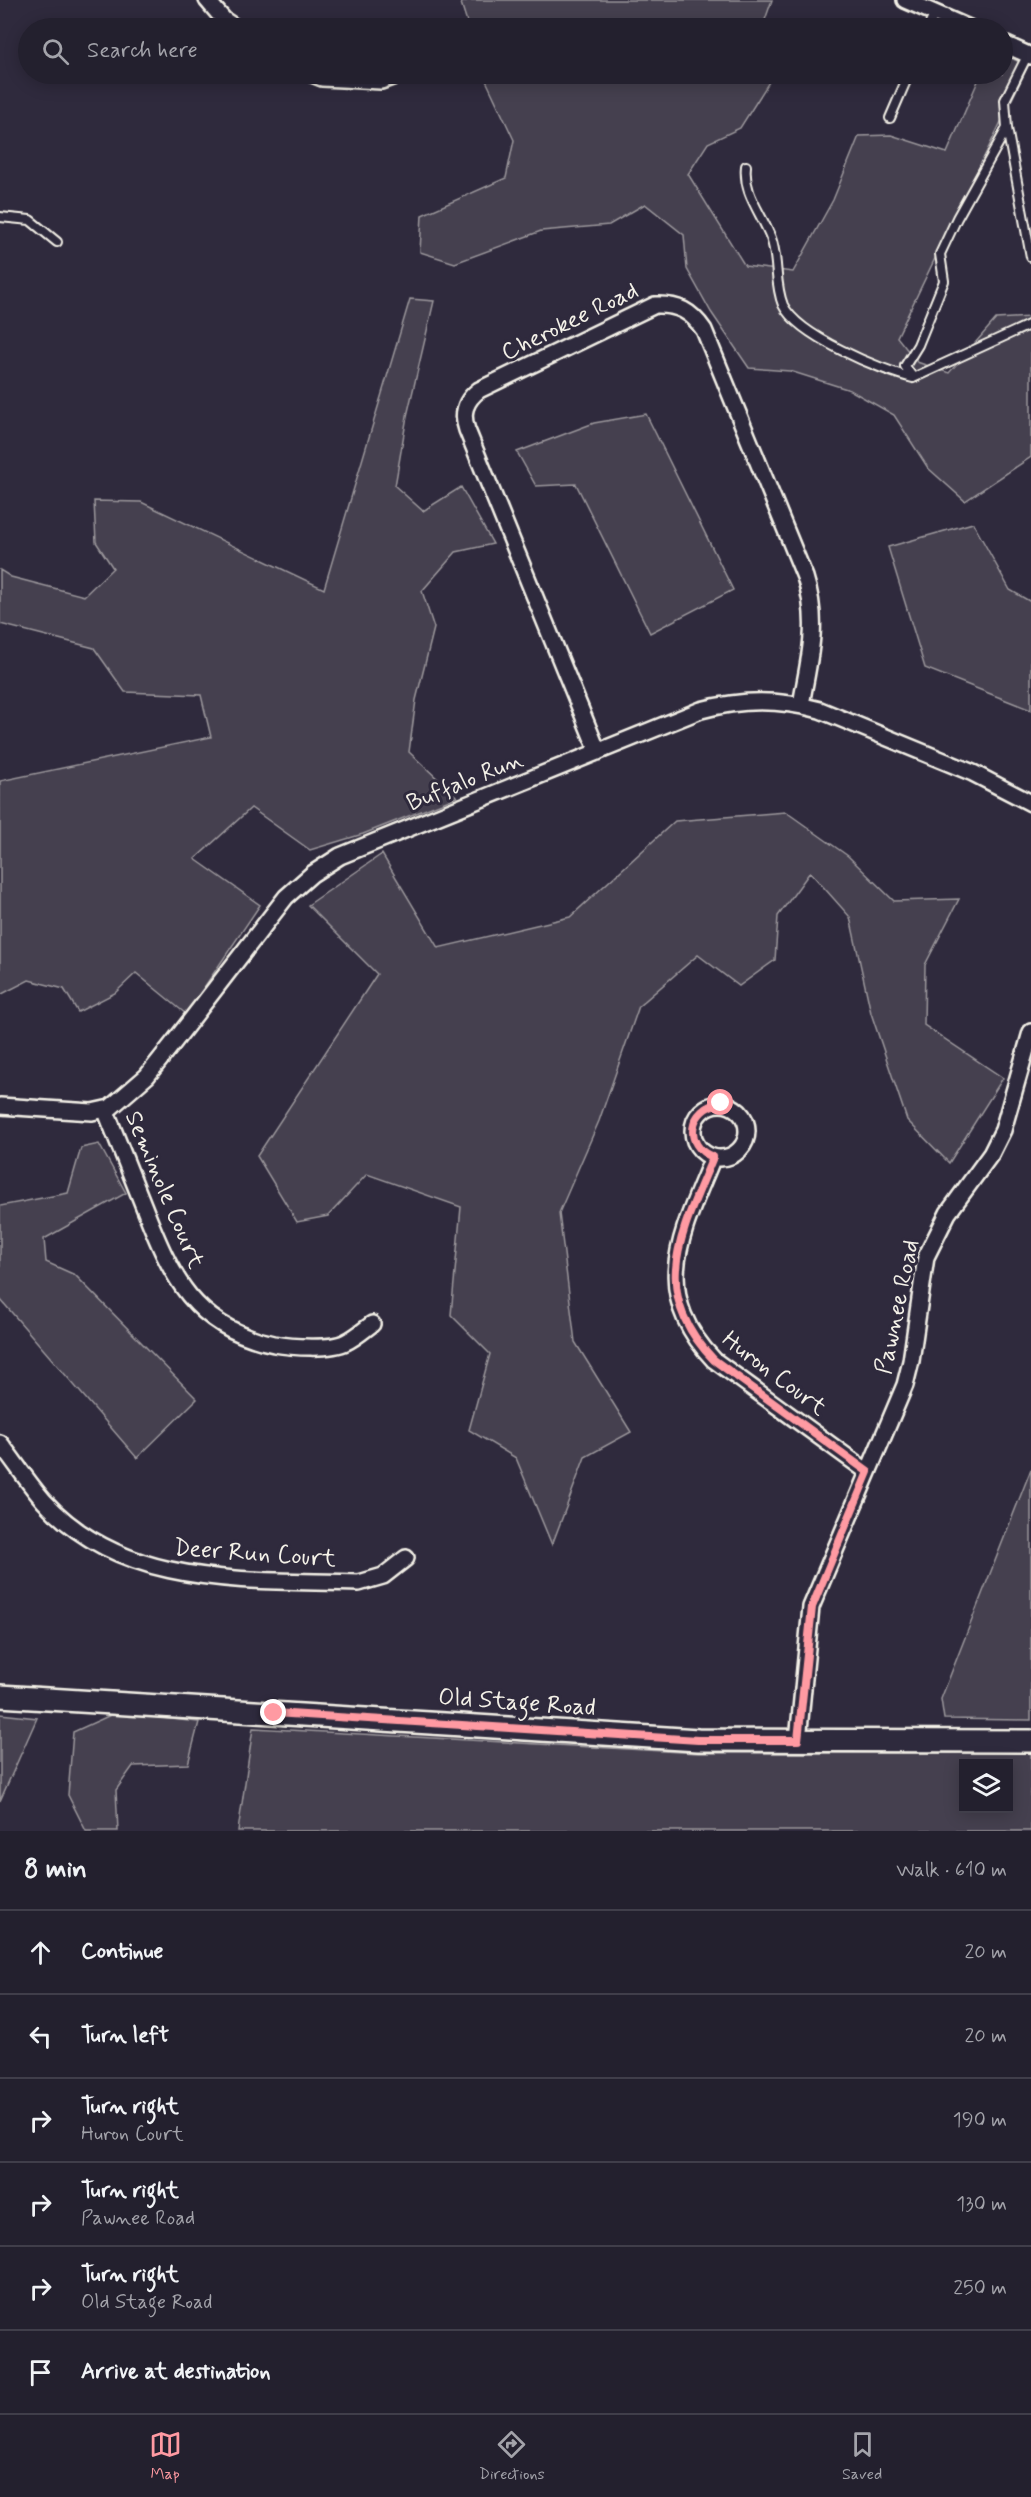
<!DOCTYPE html>
<html lang="en">
<head>
<meta charset="utf-8">
<style>
	body { margin:0; font-family:Mynerve,sans-serif; background:#2f2d3a; color:#f1f3f6 }
	.controls { position:absolute; right:18px; bottom:18px; display:grid; overflow:hidden; border-radius:0px; box-shadow:0 3px 15px #0003 }
	.controls button { width:54px; height:54px; display:grid; place-items:center; padding:0; border:0; border-bottom:2px solid #403e4a; background:#23202e; color:#f1f3f6; font:30px sans-serif }
	.stop { position:absolute; width:18px; height:18px; margin:-14px; border:4px solid #ff9aa2; border-radius:50%; background:#fff }
	.stop.end { background:#ff9aa2; border-color:#fff; box-shadow:0 2px 6px #0008 }
	.list { margin:0; padding:0; list-style:none }
	h2 { display:flex; justify-content:space-between; align-items:center; height:78px; margin:0; padding:0 24px; font-size:26px }
	h2 small { font-size:20px; font-weight:400; color:#a3a3aa }
	.list li { display:grid; grid-template-columns:39px 1fr auto; gap:18px; align-items:center; box-sizing:border-box; height:84px; padding:0 24px; border-top:2px solid #403e4a }
	.list b { display:block; font-size:22px; white-space:nowrap }
	.list p { margin:0; font-size:20px; white-space:nowrap; color:#a3a3aa }
	.list em { font-size:20px; font-style:normal; color:#a3a3aa }
	.icon { flex:none; width:33px; height:33px; fill:none; stroke:currentColor; stroke-width:2; stroke-linecap:round; stroke-linejoin:round }
	.map { position:relative; flex:none; width:1031px; height:1831px; overflow:hidden }
	.search { position:absolute; background:#23202e; box-shadow:0 3px 15px #0003; left:18px; right:18px; top:18px; height:66px; display:flex; align-items:center; gap:15px; box-sizing:border-box; padding:0 21px; border-radius:33px; color:#a3a3aa; font-size:22px }
	.sheet { height:582px; background:#23202e }
	nav { display:flex; justify-content:space-around; align-items:center; box-sizing:border-box; height:84px; border-top:2px solid #403e4a; background:#23202e; font-size:16px; color:#a3a3aa }
	nav a { display:grid; justify-items:center; gap:3px }
	nav .on { color:#ff9aa2 }
	.map>svg:first-child { display:block }
</style>
</head>
<body>
<div class="map">
<svg width="1031" height="1831" viewBox="0 0 1031 1831">
	<rect width="100%" height="100%" fill="#2f2a3d"/>
	<filter id="ink" filterUnits="userSpaceOnUse"><feTurbulence type="fractalNoise" baseFrequency=".0167" numOctaves="2"/><feDisplacementMap in="SourceGraphic" scale="12" xChannelSelector="R" yChannelSelector="G"/><feConvolveMatrix kernelMatrix="1 2 1 2 8 2 1 2 1" color-interpolation-filters="sRGB"/></filter>
	<g filter="url(#ink)">
		<!-- green -->
		<path fill="#454050" stroke="#9c989c" stroke-width="1.5" fill-rule="evenodd" d="M468 0H772L765 20 768 28H469L461 3Z
			M1003 54 1028 66 897 337 917 362 949 373 996 319 1031 317V457L965 501 928 468 894 415 850 390 790 371 749 368 711 312 687 269 684 235 645 204 609 225 541 231 455 263 420 252 422 215 506 178 514 140 483 74H774L740 128 708 143 688 174 745 266 793 272 833 200 859 136 891 135 947 153 981 74H1002Z
			M410 299 434 301 407 416 395 486 423 511 461 487 493 544 456 552 422 591 434 628 416 700 409 752 457 797 363 834 310 850 251 808 195 859 260 905 186 1014 136 973 115 993 78 1012 64 989 29 980 0 995V781L211 737 201 695 125 692 94 648 0 624V570L11 577 84 596 113 568 96 542 94 501 141 502 324 589Z
			M646 414 733 590 650 633 576 484 536 486 517 452 594 423Z
			M973 523 1010 590 1031 602V710L925 668 888 547Z
			M786 812 848 856 894 901 959 899 925 965 924 1025 1003 1078 949 1163 907 1120 871 1013 850 917 810 872 778 916 775 960 739 986 698 955 639 1006 599 1121 559 1213 575 1342 631 1432 585 1457 552 1545 516 1458 469 1430 490 1354 451 1315 461 1207 367 1174 328 1216 297 1222 257 1156 377 974 308 905 382 854 438 948 570 917 675 821Z
			M99 1144 126 1193 44 1239 46 1262 75 1275 197 1399 137 1458 0 1299V1206L68 1193 81 1148Z
			M1031 1469V1720L944 1719 941 1699Z
			M115 1713 199 1722 188 1764 133 1766 116 1790 118 1831H86L68 1795 73 1732Z
			M0 1714 37 1718 0 1801Z
			M253 1728 699 1753H1031V1831H238ZM964 1764H1008V1808H964Z"/>
		<g fill="none" stroke-linecap="round" stroke-linejoin="round">
			<defs>
				<path id="service" d="M928 28 935 13
					M1028 54 1005 100 1007 128 1031 257
					M890 118 909 74
					M1007 128 957 218 940 254 944 281 918 345 905 366 913 378 1031 324
					M746 166C743 194 761 212 771 238 779 260 774 283 783 305 798 336 880 370 913 378
					M0 217 30 220 57 242"/>
				<path id="minor" d="M207 0 224 20 236 28
					M905 0 969 28
					M1002 43 1031 56
					M312 74 322 78 381 81 400 74
					M598 752 467 430C461 413 465 401 479 390L655 305C678 304 691 311 704 330L805 577C820 624 809 658 801 705
					M693 1131a27 27 0 1 1 54 0a27 27 0 1 1-54 0Z
					M0 1106 92 1112 110 1108 147 1076 174 1042 286 897 312 874 340 856 701 710C742 699 779 699 820 710L973 773 1031 803
					M105 1109C118 1142 131 1174 144 1207 171 1276 194 1328 274 1344 291 1347 331 1350 346 1342 355 1338 364 1330 372 1324
					M713 1157C682 1234 648 1291 714 1360L868 1472
					M0 1443C15 1462 28 1483 44 1501 125 1590 250 1579 359 1583L383 1576 406 1558
					M798 1740 811 1607 905 1385 911 1361 926 1257 948 1213 991 1154 1003 1130 1031 1032"/>
				<path id="secondary" d="M0 1696 698 1740 1031 1741"/>
			</defs>
			<!-- service casing -->
			<use href="#service" stroke="#f4f1e8" stroke-width="12"/>
			<!-- minor casing -->
			<use href="#minor" stroke="#f4f1e8" stroke-width="20"/>
			<!-- secondary casing -->
			<use href="#secondary" stroke="#f4f1e8" stroke-width="26"/>
			<!-- service -->
			<use href="#service" stroke="#2f2a3d" stroke-width="8"/>
			<!-- minor -->
			<use href="#minor" stroke="#2f2a3d" stroke-width="15"/>
			<!-- secondary -->
			<use href="#secondary" stroke="#2f2a3d" stroke-width="21"/>
		</g>
	</g>
	<g fill="none" stroke-linecap="round" stroke-linejoin="round" filter="url(#ink)">
		<!-- route -->
		<path stroke="#ff9aa2" stroke-width="8" d="M274 1713 698 1740H798L812 1607 868 1472 714 1360C647 1291 682 1233 713 1157 682 1146 689 1107 721 1103"/>
	</g>
	<g text-anchor="middle" dominant-baseline="central" stroke-width="6" stroke-linejoin="round" paint-order="stroke">
		<!-- street labels -->
		<g font-size="24" fill="#f4f1e8" stroke="#2f2a3d">
			<text transform="translate(570 322) rotate(-26)">Cherokee Road</text>
			<text transform="translate(465 782) rotate(-22)">Buffalo Run</text>
			<text transform="translate(164 1190) rotate(67)">Seminole Court</text>
			<text transform="translate(898 1307) rotate(-78)">Pawnee Road</text>
			<text transform="translate(774 1374) rotate(37)">Huron Court</text>
			<text transform="translate(255 1554) rotate(4)">Deer Run Court</text>
			<text transform="translate(517 1703) rotate(4)">Old Stage Road</text>
		</g>
	</g>
</svg>
<div class="controls">
<button><svg class="icon" aria-label="layers" viewBox="0 0 24 24"><path d="M12 4l9 5-9 5-9-5zM3 14l9 5 9-5"/></svg></button>
</div>
<div class="stop" style="left:721px;top:1103px"></div>
<div class="stop end" style="left:274px;top:1713px"></div>
<div class="search"><svg class="icon" aria-label="search" viewBox="0 0 24 24"><circle cx="10" cy="10" r="6"/><path d="M15 15l6 6"/></svg>Search here</div>
</div>
<section class="sheet">
<h2>8 min<small>Walk · 610 m</small></h2>
<ul class="list">
<li><svg class="icon" aria-label="ahead" viewBox="0 0 24 24"><path d="M12 20V5M6 11l6-6 6 6"/></svg><div><b>Continue</b></div><em>20 m</em></li>
<li><svg class="icon" aria-label="left" viewBox="0 0 24 24"><path d="M17 20v-9H6M10 6l-5 5 5 5"/></svg><div><b>Turn left</b></div><em>20 m</em></li>
<li><svg class="icon" aria-label="right" viewBox="0 0 24 24"><path d="M7 20v-9h11M14 6l5 5-5 5"/></svg><div><b>Turn right</b><p>Huron Court</p></div><em>190 m</em></li>
<li><svg class="icon" aria-label="right" viewBox="0 0 24 24"><path d="M7 20v-9h11M14 6l5 5-5 5"/></svg><div><b>Turn right</b><p>Pawnee Road</p></div><em>130 m</em></li>
<li><svg class="icon" aria-label="right" viewBox="0 0 24 24"><path d="M7 20v-9h11M14 6l5 5-5 5"/></svg><div><b>Turn right</b><p>Old Stage Road</p></div><em>250 m</em></li>
<li><svg class="icon" aria-label="arrive" viewBox="0 0 24 24"><path d="M6 21V4h12l-3 4 3 4H6"/></svg><div><b>Arrive at destination</b></div></li>
</ul>
</section>
<nav>
<a class="on"><svg class="icon" aria-label="map" viewBox="0 0 24 24"><path d="M3 6l6-2 6 2 6-2v14l-6 2-6-2-6 2zM9 4v14M15 6v14"/></svg>Map</a>
<a><svg class="icon" aria-label="directions" viewBox="0 0 24 24"><path d="M12 3l9 9-9 9-9-9zM9 14v-3h6M13 9l2 2-2 2"/></svg>Directions</a>
<a><svg class="icon" aria-label="saved" viewBox="0 0 24 24"><path d="M7 4h10v16l-5-4-5 4z"/></svg>Saved</a>
</nav>
</body>
</html>
